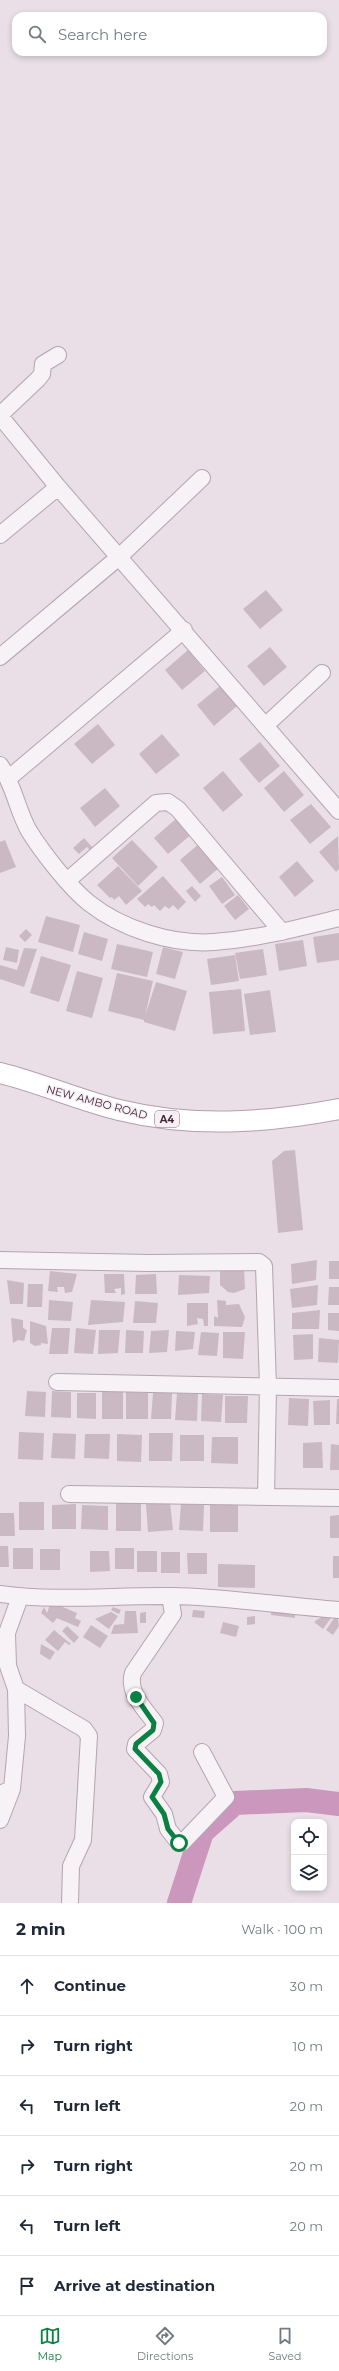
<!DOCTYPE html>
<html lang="en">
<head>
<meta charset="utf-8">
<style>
	body { margin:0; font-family:Montserrat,sans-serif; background:#f2f2f3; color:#1f2937 }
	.controls { position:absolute; right:12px; bottom:12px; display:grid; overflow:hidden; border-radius:8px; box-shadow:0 2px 6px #0003 }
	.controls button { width:36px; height:36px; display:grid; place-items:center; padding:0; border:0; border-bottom:1px solid #e0e1e3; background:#fff; color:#1f2937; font:20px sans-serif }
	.stop { position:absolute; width:12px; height:12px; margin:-9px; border:3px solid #0b8043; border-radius:50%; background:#fff }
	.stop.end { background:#0b8043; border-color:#fff; box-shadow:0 1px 4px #0008 }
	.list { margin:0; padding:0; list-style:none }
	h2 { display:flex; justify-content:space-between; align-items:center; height:52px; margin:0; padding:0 16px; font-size:17px }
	h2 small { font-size:13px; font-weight:400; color:#747a83 }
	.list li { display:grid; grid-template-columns:26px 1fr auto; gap:12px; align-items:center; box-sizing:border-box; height:60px; padding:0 16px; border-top:1px solid #e0e1e3 }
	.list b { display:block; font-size:15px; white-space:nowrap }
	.list em { font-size:13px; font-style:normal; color:#747a83 }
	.icon { flex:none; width:22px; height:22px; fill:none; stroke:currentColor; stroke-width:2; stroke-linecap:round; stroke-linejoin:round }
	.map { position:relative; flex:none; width:339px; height:1903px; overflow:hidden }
	.search { position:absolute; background:#fff; box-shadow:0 2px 6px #0003; left:12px; right:12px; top:12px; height:44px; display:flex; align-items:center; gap:10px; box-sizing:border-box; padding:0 14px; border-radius:12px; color:#747a83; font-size:15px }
	.sheet { height:412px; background:#fff }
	nav { display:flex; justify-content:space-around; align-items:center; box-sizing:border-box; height:56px; border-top:1px solid #e0e1e3; background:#fff; font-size:11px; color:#747a83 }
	nav a { display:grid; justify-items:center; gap:2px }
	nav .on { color:#0b8043 }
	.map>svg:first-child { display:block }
</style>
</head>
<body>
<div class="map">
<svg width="339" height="1903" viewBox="0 0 339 1903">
	<rect width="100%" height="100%" fill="#eadfe6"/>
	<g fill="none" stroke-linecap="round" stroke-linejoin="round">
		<!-- river -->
		<path stroke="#cc97bd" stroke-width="24" d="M179 1903 202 1832 235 1803 306 1800 339 1804"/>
	</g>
	<!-- building -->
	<path fill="#cab9c3" d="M266 590 283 610 260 629 243 609Z
		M270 647 287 667 264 686 247 666Z
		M188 650 205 671 182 690 165 670Z
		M220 686 237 706 214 726 197 705Z
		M98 724 115 745 92 764 74 744Z
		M162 734 180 755 156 774 139 754Z
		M260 742 280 766 259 783 239 759Z
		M223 771 243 795 223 812 203 788Z
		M284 771 304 795 284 812 264 788Z
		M105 788 120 806 95 827 80 808Z
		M311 804 331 827 310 844 290 820Z
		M178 817 192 834 168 854 154 838Z
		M338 836 339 869 336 872 319 852Z
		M84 838 93 848 90 850 87 847 79 854 73 848Z
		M5 840 16 867 0 873V842Z
		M132 840 158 867 138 886 112 858Z
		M200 843 220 867 200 884 180 860Z
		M297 861 314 881 295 897 279 877Z
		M118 866 142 891 126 905 119 896 114 900 112 897 110 898 97 885Z
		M163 876 186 902 178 910 173 905 169 909 165 906 160 911 154 905 152 907 148 904 145 907 137 899Z
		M222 877 235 895 222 904 209 886Z
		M192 886 201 896 195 902 186 891Z
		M238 895 249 909 235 920 224 906Z
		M46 916 80 925 73 952 38 942Z
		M26 929 32 935 25 942 19 936Z
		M84 932 108 939 102 961 78 954Z
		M339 933V960L317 963 313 937Z
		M303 940 307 966 279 971 275 944Z
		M117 944 153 952 147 977 111 969Z
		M6 947 19 950 17 963 3 960Z
		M163 947 183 952 175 979 156 974Z
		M24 948 37 949 24 987 0 979V965L17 970Z
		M263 949 267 975 240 979 235 953Z
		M235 955 239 981 211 985 207 959Z
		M41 956 71 965 59 1002 30 993Z
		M77 971 103 978 92 1018 66 1011Z
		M117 973 153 981 145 1016 156 982 187 991 175 1031 144 1022V1020L108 1011Z
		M241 989 245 1031 213 1034 209 992Z
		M270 990 276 1032 250 1035 244 994Z
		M295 1150 303 1230 278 1233 272 1161 284 1151Z
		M317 1260 316 1280 292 1284 291 1264Z
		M329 1261H339V1279H329Z
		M244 1268 245 1289 234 1293 228 1292 220 1285V1269Z
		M50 1271 77 1274 72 1292 65 1293 64 1287H57L58 1292 48 1291Z
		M104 1274H124L125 1294 121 1295V1288L114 1289 116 1293H105Z
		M156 1274 157 1294H135L136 1275Z
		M179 1275 210 1276 209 1293 178 1295Z
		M7 1280 24 1283 23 1304H10Z
		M28 1284H43L42 1307H27Z
		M318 1285 317 1305 292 1308 290 1289Z
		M329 1287H339V1305H328Z
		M49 1300 73 1302 71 1321 48 1320Z
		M91 1300 125 1302 123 1322 88 1325Z
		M217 1300 226 1301V1305L239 1304 245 1317 242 1327 214 1326V1316L218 1318Z
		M135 1301 158 1303 156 1323H133Z
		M187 1303H208V1326H204L203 1319 197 1318 198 1324 187 1326Z
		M320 1310 319 1329H292V1313Z
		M328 1313H339V1331L328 1330Z
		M11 1318 23 1320V1328L27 1330 24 1341 18 1340 13 1343Z
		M30 1321 46 1326 48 1344 41 1343V1345L35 1346 30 1343Z
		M52 1328H70L68 1354H49Z
		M76 1328 96 1330 93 1354 74 1353Z
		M99 1330H120L118 1353 98 1354Z
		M126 1330 144 1331 143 1353H125Z
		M169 1330 167 1352 149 1353 151 1331Z
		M176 1331 195 1332 193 1349 175 1351Z
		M201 1332 219 1333 217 1356 198 1355Z
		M223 1332H245L243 1359 223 1358Z
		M313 1334V1359L294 1360 293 1335Z
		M319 1338 339 1340 338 1363 318 1362Z
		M27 1391 46 1392 45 1417 25 1416Z
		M52 1391 71 1392V1418L51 1417Z
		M102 1392H123V1419H102Z
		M126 1392 148 1393V1419H126Z
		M77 1393H96V1419L77 1418Z
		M153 1393H172L171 1419H151Z
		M177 1393 198 1394 197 1421 175 1420Z
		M202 1394 223 1395 221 1422 201 1421Z
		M225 1396H248L247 1423H225Z
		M289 1398 309 1399 308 1426 288 1425Z
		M337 1399H339V1424H336Z
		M330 1400V1425H314L313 1401Z
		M19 1432 44 1433 43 1460 18 1459Z
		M53 1433 76 1434 75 1459 51 1458Z
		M149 1433H173L172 1461H149Z
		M85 1434H110L109 1459 84 1458Z
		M117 1434 142 1435 141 1462 117 1461Z
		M180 1435H204V1461H180Z
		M212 1437H238V1464L211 1463Z
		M322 1442 323 1468H303V1443Z
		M331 1444 339 1445V1470H330Z
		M19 1502H44V1530H19Z
		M170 1502 173 1530 148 1532 146 1504Z
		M116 1503H141V1531H116Z
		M76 1504V1529H52V1505Z
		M181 1504 204 1505 203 1531 179 1530Z
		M210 1504H238V1532H210Z
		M82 1505 108 1506V1530L81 1529Z
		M0 1513H14L15 1536H0Z
		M339 1515V1538H330V1516Z
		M0 1546H8L9 1567H0Z
		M13 1548H33V1569H13Z
		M115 1548H134V1569H115Z
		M40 1549H60V1570H40Z
		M90 1551H109L110 1571 90 1572Z
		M137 1551H157V1572H137Z
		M161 1552H180V1573H161Z
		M187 1553H207V1574H188Z
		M333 1556H339V1578H333Z
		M218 1564 255 1565V1588L218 1587Z
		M51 1602 77 1613 75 1618 81 1621 78 1627 52 1616 57 1618 53 1623 41 1613 44 1607 47 1613Z
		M113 1607 121 1610 119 1614 111 1610Z
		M272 1608 295 1611V1618L271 1615Z
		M193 1610 205 1611 204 1618 192 1617Z
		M125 1611H136L138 1633 111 1634 114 1625 124 1624Z
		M111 1612 118 1616 109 1629 95 1619Z
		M146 1612V1623H140V1613Z
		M327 1613 331 1618 323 1629 314 1622Z
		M337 1614 339 1626 333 1635 326 1630Z
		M255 1616V1624L247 1625V1617Z
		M223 1622 239 1626 236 1637 220 1633Z
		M91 1625 108 1636 100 1648 83 1637Z
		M67 1626 79 1637 74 1643 62 1631Z
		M54 1630 71 1644 69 1645 65 1642 58 1651 45 1640Z
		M41 1644 55 1652 50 1660 40 1654Z"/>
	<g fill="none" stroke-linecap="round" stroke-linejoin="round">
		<defs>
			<path id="minor" d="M0 415 38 379 42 374 43 364 58 355
				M0 416 58 487 339 811
				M0 535 58 487
				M0 657 119 557 202 478
				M265 726 322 673
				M0 765C14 785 17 810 29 831 42 852 70 888 89 903 122 929 172 945 214 942 257 939 298 928 339 918
				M9 778 184 630
				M67 881 156 803 168 802 178 809 282 932
				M0 1260 149 1263 259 1262 264 1266 268 1386 266 1497
				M57 1382 339 1388
				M69 1494 339 1498
				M0 1594C58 1602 115 1595 173 1596 228 1597 283 1606 339 1610
				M170 1596 173 1614 133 1673C127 1692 144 1708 155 1723L153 1730 136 1744 135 1749 159 1774 161 1782 152 1797 164 1814 168 1829 179 1843 183 1842 226 1797 202 1752
				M16 1689 84 1729 89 1736 83 1840 71 1866 70 1903
				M0 1794 12 1789 17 1736 16 1689 8 1666 7 1633 20 1597
				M0 1820 12 1789"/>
			<path id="major" d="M0 1073C40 1083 79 1100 119 1110 193 1128 265 1123 339 1109"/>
		</defs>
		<!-- minor casing -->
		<use href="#minor" stroke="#b4a4ae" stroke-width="18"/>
		<!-- major casing -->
		<use href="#major" stroke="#b69ead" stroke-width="22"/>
		<!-- minor -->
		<use href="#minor" stroke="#f7f2f5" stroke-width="16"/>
		<!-- major -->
		<use href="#major" stroke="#fff" stroke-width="20"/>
	</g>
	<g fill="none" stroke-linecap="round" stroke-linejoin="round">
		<!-- route -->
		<path stroke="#0b8043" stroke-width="5" d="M136 1697 154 1723 153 1730 136 1744 135 1749 159 1774 161 1782 152 1797 164 1814 168 1829 179 1843"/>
	</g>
	<g text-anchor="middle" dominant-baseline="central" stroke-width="3" stroke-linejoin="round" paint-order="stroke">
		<!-- shield labels -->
		<rect fill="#f7eff4" stroke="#786370" stroke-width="1" x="155" y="1111" width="24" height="16" rx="3"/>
		<g font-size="10" font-weight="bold" fill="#422737">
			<text x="167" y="1119">A4</text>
		</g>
		<!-- street labels -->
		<g font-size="11" fill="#422737" stroke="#f7eff4">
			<text transform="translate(97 1102) rotate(15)">NEW AMBO ROAD</text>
		</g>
	</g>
</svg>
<div class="controls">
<button><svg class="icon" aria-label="locate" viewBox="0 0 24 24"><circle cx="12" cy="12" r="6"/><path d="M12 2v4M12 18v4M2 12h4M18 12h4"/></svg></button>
<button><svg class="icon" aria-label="layers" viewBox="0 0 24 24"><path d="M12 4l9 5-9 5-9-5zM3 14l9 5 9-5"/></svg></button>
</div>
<div class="stop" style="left:179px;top:1843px"></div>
<div class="stop end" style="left:136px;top:1697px"></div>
<div class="search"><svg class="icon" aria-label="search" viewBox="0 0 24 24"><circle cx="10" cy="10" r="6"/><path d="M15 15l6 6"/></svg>Search here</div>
</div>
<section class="sheet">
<h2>2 min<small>Walk · 100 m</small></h2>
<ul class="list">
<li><svg class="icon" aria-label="ahead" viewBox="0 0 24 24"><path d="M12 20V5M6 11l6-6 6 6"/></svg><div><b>Continue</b></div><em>30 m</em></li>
<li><svg class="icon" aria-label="right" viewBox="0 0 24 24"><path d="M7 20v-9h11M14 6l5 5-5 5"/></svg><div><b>Turn right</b></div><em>10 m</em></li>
<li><svg class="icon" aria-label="left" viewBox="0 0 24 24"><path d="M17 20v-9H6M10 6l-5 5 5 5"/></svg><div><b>Turn left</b></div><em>20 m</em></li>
<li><svg class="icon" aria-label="right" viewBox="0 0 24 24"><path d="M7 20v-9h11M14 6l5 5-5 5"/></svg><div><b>Turn right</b></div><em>20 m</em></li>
<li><svg class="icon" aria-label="left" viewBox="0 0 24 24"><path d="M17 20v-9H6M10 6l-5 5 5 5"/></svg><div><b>Turn left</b></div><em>20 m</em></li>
<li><svg class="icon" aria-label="arrive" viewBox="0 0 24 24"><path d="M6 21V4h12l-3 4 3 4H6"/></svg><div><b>Arrive at destination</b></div></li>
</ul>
</section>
<nav>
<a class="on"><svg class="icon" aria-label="map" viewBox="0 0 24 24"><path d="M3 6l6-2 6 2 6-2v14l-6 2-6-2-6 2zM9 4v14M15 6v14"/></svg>Map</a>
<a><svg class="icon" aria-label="directions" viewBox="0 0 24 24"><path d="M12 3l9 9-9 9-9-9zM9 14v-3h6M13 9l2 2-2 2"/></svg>Directions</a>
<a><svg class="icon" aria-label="saved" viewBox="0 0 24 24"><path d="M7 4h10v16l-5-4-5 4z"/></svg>Saved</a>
</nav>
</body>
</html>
